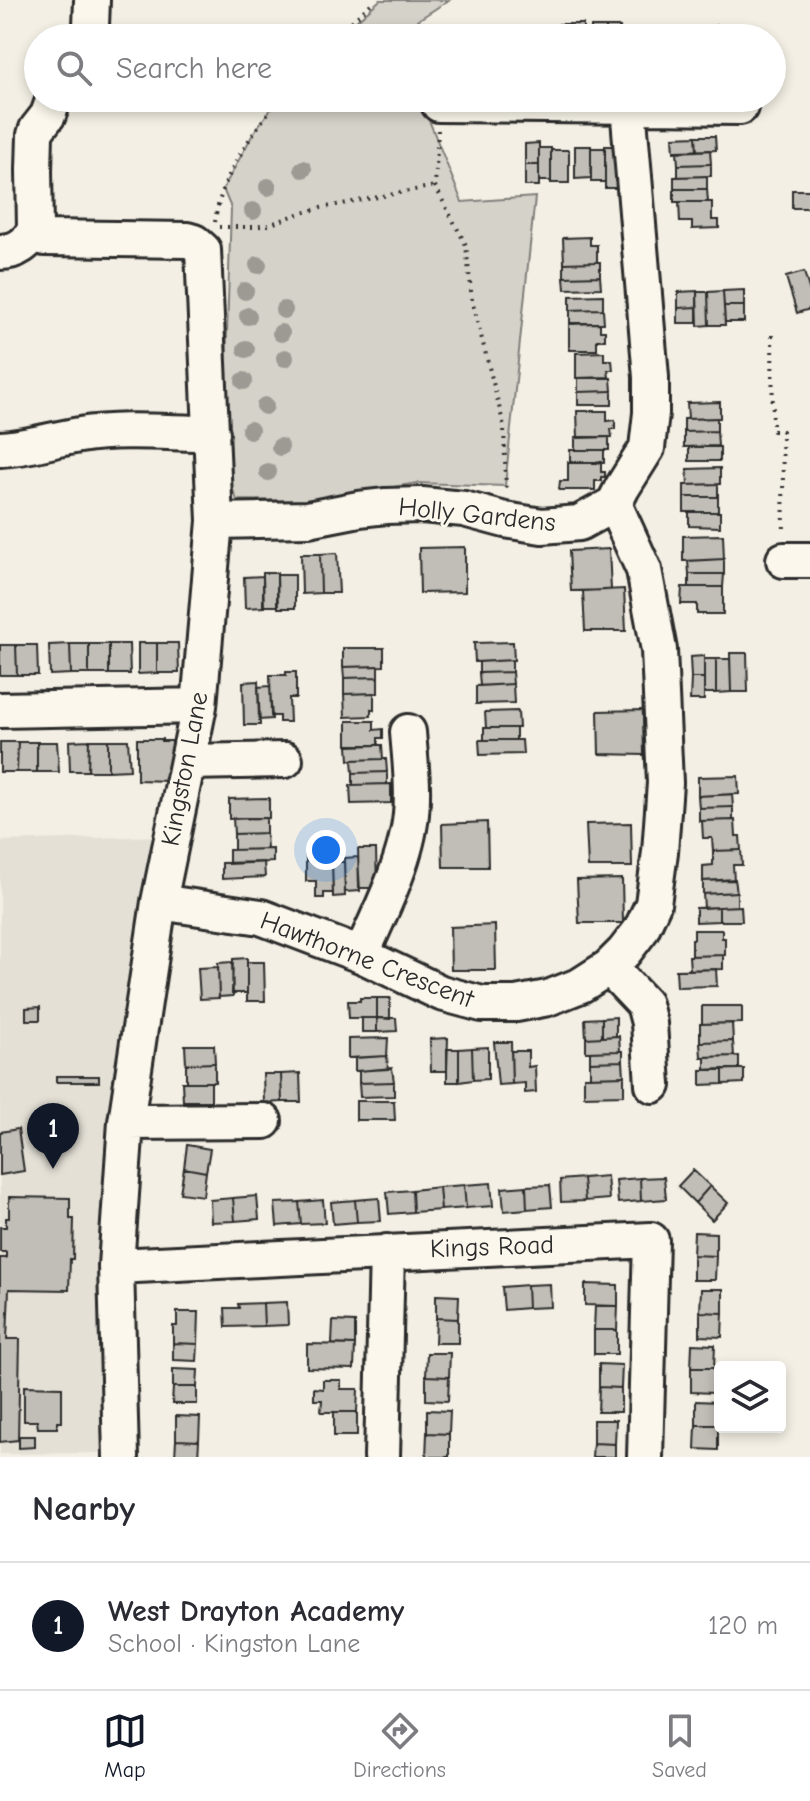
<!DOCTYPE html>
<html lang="en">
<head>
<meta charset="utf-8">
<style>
	body { margin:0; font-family:"Comic Neue",sans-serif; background:#f2f2f3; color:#2b2b33 }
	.controls { position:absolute; right:24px; bottom:24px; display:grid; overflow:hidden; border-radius:8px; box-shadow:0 4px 12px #0003 }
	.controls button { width:72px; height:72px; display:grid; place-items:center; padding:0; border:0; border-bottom:2px solid #e1e1e2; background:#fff; color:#2b2b33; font:40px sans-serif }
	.you { position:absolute; left:326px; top:850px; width:28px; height:28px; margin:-20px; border:6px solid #fff; border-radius:50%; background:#1a73e8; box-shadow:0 0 0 12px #1a73e833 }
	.badge { display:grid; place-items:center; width:52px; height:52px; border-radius:50%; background:#111827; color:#fff; font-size:26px; font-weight:700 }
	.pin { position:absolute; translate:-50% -66px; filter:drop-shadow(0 2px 4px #0008) }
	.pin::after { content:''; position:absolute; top:42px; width:28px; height:24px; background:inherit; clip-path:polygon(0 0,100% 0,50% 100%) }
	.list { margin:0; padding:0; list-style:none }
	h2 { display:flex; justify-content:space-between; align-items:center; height:104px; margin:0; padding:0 32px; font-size:34px }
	h2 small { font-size:26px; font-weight:400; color:#7c7c81 }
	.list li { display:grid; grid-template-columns:52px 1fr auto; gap:24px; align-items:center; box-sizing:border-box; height:128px; padding:0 32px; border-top:2px solid #e1e1e2 }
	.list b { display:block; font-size:30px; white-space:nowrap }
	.list p { margin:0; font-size:26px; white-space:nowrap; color:#7c7c81 }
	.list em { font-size:26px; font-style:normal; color:#7c7c81 }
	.icon { flex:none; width:44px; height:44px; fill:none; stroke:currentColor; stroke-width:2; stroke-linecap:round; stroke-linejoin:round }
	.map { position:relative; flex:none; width:810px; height:1457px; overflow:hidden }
	.search { position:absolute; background:#fff; box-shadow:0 4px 12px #0003; left:24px; right:24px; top:24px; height:88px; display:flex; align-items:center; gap:20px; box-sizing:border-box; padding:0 28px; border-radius:44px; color:#7c7c81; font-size:30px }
	.sheet { height:232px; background:#fff }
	nav { display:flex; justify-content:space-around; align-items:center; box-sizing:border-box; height:112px; border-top:2px solid #e1e1e2; background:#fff; font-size:22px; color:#7c7c81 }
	nav a { display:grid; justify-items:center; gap:4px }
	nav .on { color:#111827 }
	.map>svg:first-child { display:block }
</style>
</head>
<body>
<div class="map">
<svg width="810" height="1457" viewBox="0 0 810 1457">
	<rect width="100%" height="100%" fill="#f3efe4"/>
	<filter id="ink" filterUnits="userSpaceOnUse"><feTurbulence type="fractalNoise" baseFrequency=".0125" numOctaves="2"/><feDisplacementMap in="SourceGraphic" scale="16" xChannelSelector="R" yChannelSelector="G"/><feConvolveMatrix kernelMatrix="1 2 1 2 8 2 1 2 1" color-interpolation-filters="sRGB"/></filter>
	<g filter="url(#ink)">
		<!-- built -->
		<path fill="#e4e0d6" d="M160 836 110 1116 101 1222 100 1304 102 1453 0 1454V841Z"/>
		<!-- green -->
		<path fill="#d5d2c9" stroke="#807e7a" stroke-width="2" d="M380 0H449L418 20 419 38H337Z
			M279 98H420L462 202 535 197 505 486 417 483 309 501 237 500 231 485V454L224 427 231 208 223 189 254 132Z"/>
		<!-- building -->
		<path fill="#c0beb6" stroke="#2b2b2b" stroke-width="2" d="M559 24H583V38H559Z
			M716 25H732V38H716Z
			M732 25H746V38H732Z
			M559 27V38H544V28Z
			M591 27H606V38H591Z
			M606 27H620V38H606Z
			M690 27H708V38H690Z
			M516 28H533V38H516Z
			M533 28H544V38H533Z
			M652 28H665V38H652Z
			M675 30H690V38H675Z
			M746 30H763V38H746Z
			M620 31H638V38H620Z
			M495 32V34L502 33 503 38H476V34Z
			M696 136 697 151 674 152 673 137Z
			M696 136H715L716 150 697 151Z
			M539 143V165H525V144Z
			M575 146H591V178L575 179Z
			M605 146H623V188H605Z
			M539 148H551V181H539Z
			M591 148H605V182H591Z
			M551 150H569V183H551Z
			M710 150 711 164 678 165 677 151Z
			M711 164V176L678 177V165Z
			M525 165H539V186H525Z
			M707 176V189H674V177Z
			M674 189H707L708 202H674Z
			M792 190H810V208H792Z
			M679 202H712V220H719V228L692 229V222H680Z
			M590 237V245H597V262L564 263 563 238Z
			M597 262H600V276L564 277V263Z
			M804 272 810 292V309L797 313 786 277Z
			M600 276 601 288 565 289 564 277Z
			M744 290V306H724L723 291Z
			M697 291V307L678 308V292Z
			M723 291 725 325H709L708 292Z
			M697 292H708L709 325 698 326Z
			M603 295V309L570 310V296Z
			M724 306H744V322H725Z
			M697 307V323H678V308Z
			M603 309 604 323H570V310Z
			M600 323V331H605V340H597V350H569V324Z
			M604 352V360H612L613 370H608L609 377 576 378V353Z
			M578 378H611L612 391 578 392Z
			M612 391V405H578V392Z
			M720 402V418L688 419 687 403Z
			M577 411H607V421L615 420V429H611L612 437 578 438Z
			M717 418V431L684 432V419Z
			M717 431 718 446 684 447V432Z
			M575 437H609V450H575Z
			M689 447H720V461H689Z
			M570 450H604V463H570Z
			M568 462H601V472H605V477H601V481H595V490H559L560 481H568Z
			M720 468V484L688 485 687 469Z
			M718 484V497H684V485Z
			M684 497H718V512H684Z
			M689 512H720V527L689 526Z
			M723 535 724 559 683 561V536Z
			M465 547V592L420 593 419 548Z
			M609 549 611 590 571 591 569 551Z
			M337 553 339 593H321L320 554Z
			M301 554H320L321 593 302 594Z
			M724 559V574H689L688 561Z
			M263 573H277V606H263Z
			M689 574H724L723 587H689Z
			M277 575H295V608H278Z
			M263 576 264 607 245 608 244 577Z
			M682 587H723V614H697V604H681Z
			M624 589 626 631H585L583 591Z
			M513 642 514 660 475 662 474 643Z
			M138 643H157V673L138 674Z
			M157 643H178L179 673H157Z
			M70 644H89V674H71Z
			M70 644 71 674 50 675 49 645Z
			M89 644H109V674H89Z
			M109 644H129L130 674H109Z
			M0 645H16L17 675H0Z
			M16 645H37L38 675H17Z
			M343 648H384V666L343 667Z
			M730 653H747L748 692H731Z
			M704 656V678H691L690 657Z
			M704 659H716V693H704Z
			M716 659H730L731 692 716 693Z
			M512 660V672L479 673V662Z
			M378 666V677L344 678 343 667Z
			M286 672H296V698H289L290 722H279V716H271L270 675H286Z
			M512 672 513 684 480 686 479 673Z
			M378 677V693L344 694V678Z
			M691 678H704V700H690Z
			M258 681 260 725H244L243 682Z
			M513 684 514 703 476 704V686Z
			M270 686 272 719 259 720 258 687Z
			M374 693V710L371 709V716L345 717 344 694Z
			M643 710 644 755 599 754 598 711Z
			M518 711 519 728H486L485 712Z
			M347 721H374V730L383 729V738H378V745H347Z
			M484 728H516V740H484Z
			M137 739H162V741H172V767L169 781 137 780Z
			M89 740H108V771H88Z
			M89 740 88 771H70L69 741Z
			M108 740H128L130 770 108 771Z
			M479 740H522L523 754 480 755Z
			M0 742H18L17 772H0Z
			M18 742H37V772H17Z
			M37 742H57L59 772H37Z
			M378 745H382L383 759 349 760 348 746Z
			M383 759H386L387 772 353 773 352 760Z
			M387 772V784L353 785V773Z
			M738 776 739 794 698 796V777Z
			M391 784V803L351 804 350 785Z
			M732 794 733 807 699 808 698 796Z
			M269 798V818L229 819V799Z
			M733 807V820L699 821V808Z
			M233 818H266V833L234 834Z
			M735 820 736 836H740L741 850 713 851 712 838H703L702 821Z
			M487 822 488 867H443L442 824Z
			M631 823 632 867H588L586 824Z
			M266 833 267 849 234 850V834Z
			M273 849V862L229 864V850Z
			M358 849H376L377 888H359Z
			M306 850H316V861H332L333 893H324V898H316V881H306Z
			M741 850 742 865H733L734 880 703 881V866L713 865V851Z
			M358 857 360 891 345 892 344 858Z
			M264 862 265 877 222 879V863Z
			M332 862H344L345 896 333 897Z
			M622 879 623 923H579L577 880Z
			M735 879 737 892 703 894V881Z
			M737 892V906L704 908 703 894Z
			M741 906 742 921H719V907Z
			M719 907V921L696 922V908Z
			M495 925 496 970H451L450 927Z
			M694 930H722V938H725V955L692 956V939H694Z
			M723 955V969L690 970 689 956Z
			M247 958V993H232L233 959Z
			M232 962 233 996 219 997 218 963Z
			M247 962H264L265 1001H247Z
			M218 967 219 998 200 999 198 968Z
			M716 969 717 986 677 987 676 970Z
			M360 998H377V1018H349L348 1001H360Z
			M377 998H390V1019L377 1018Z
			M702 1006H742V1023L702 1024Z
			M40 1007V1020H26V1008Z
			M616 1017V1036L602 1037V1018Z
			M362 1018H377V1032H362Z
			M377 1018H396L397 1031 377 1032Z
			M602 1018V1037L586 1038 585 1019Z
			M732 1023 733 1041 700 1042V1024Z
			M619 1036 620 1051 586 1052V1038Z
			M388 1038 387 1056 348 1058V1039Z
			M448 1038 447 1071H431L430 1039Z
			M733 1041 734 1056 701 1057 700 1042Z
			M494 1042H511L512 1084 498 1085Z
			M185 1045H214L215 1063 186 1064Z
			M488 1047V1079L473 1080 472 1048Z
			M472 1048 473 1080 459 1082V1049Z
			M447 1049H459V1082H447Z
			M511 1051H528V1067L535 1066 536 1092 525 1093V1083L512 1084Z
			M620 1051H623V1061L590 1062V1052Z
			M387 1056 388 1069 355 1071V1058Z
			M739 1056V1069L705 1070V1057Z
			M623 1061 624 1076 590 1077V1062Z
			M215 1063V1082H186V1064Z
			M392 1068 394 1082 359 1083V1071Z
			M723 1069V1084L701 1085V1070Z
			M723 1069H744V1083L723 1084Z
			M300 1073 301 1102H282L281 1074Z
			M263 1074H281L282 1102 264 1103Z
			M56 1076H99V1082H56Z
			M624 1076V1095L584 1096V1077Z
			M182 1082H211V1101H183Z
			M394 1082V1096L360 1097 359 1083Z
			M183 1101H211L212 1119 183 1120Z
			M356 1101H394L395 1120H356Z
			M18 1129 24 1171 0 1175V1132Z
			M187 1145 210 1149 206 1172 184 1168Z
			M184 1168 206 1172 203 1196 180 1193Z
			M693 1170 710 1186 695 1203 678 1186Z
			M607 1176 609 1199 585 1201 583 1178Z
			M664 1177 666 1199 641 1201 640 1178Z
			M583 1178 585 1201 561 1202 560 1180Z
			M640 1178 641 1201 618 1203 616 1180Z
			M491 1183 493 1206 466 1208 464 1185Z
			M464 1185 466 1208 441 1210 439 1187Z
			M550 1185 552 1207 527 1209 526 1186Z
			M526 1186 527 1209 504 1211 502 1188Z
			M710 1186 728 1203 712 1220 695 1203Z
			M439 1187 441 1210 413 1212 412 1190Z
			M412 1190 413 1212 389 1214 387 1192Z
			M257 1196 259 1219 235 1221 233 1198Z
			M9 1197 70 1198V1219H74L73 1259H70L69 1290 9 1289 7 1339H20L18 1440 0 1442V1258H6V1252H0V1227H6V1218H9Z
			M233 1198 235 1221 211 1222 210 1200Z
			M379 1198 381 1221 357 1222 355 1200Z
			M323 1200 325 1223 301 1224 299 1202Z
			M355 1200 357 1222 333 1224 331 1202Z
			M299 1202 301 1224 277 1226 275 1203Z
			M694 1232 716 1233V1256L693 1255Z
			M693 1255 716 1256 715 1280H693Z
			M550 1284 551 1307 528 1308 527 1285Z
			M585 1284 618 1285V1306L585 1305Z
			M527 1285 528 1308 504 1310 502 1287Z
			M701 1289H723V1313L700 1312Z
			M436 1295 459 1296 458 1319 436 1318Z
			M287 1302 288 1325 264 1326 263 1303Z
			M263 1303 264 1326 226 1327 225 1308H239L238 1304Z
			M595 1306H618L617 1330H594Z
			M177 1312H199L198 1344 173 1343V1326H177Z
			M700 1312 723 1313 722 1337 700 1336Z
			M436 1318 458 1319V1343H435Z
			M333 1321 355 1322V1345L332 1344Z
			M594 1330H617V1354H594Z
			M173 1343 198 1344 197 1361 173 1360Z
			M307 1344 355 1345 354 1369 307 1368Z
			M692 1344 715 1345 714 1368H691Z
			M427 1353H450L449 1377 426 1376Z
			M599 1364 622 1365 621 1388 599 1387Z
			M691 1368H714V1393L691 1392Z
			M173 1369 198 1370 197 1387H173Z
			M426 1376 449 1377 448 1401 426 1400Z
			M323 1380H341V1389H358L357 1412H321L322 1400H314V1388L323 1389Z
			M24 1386 62 1387V1422H57V1428H38L37 1421H24Z
			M173 1387H197V1404H172Z
			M599 1387 621 1388V1412H598Z
			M696 1401 719 1402 718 1425H696Z
			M427 1410 450 1411 449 1434 427 1433Z
			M334 1412H357V1436H334Z
			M176 1416 200 1417 199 1441 176 1440Z
			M593 1420H616L615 1444 593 1443Z
			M696 1425H718V1450L695 1449Z
			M427 1433 449 1434V1457H426Z
			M19 1436H35V1447L19 1448Z
			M176 1440 199 1441 198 1457H175Z
			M593 1443 615 1444V1457H592Z"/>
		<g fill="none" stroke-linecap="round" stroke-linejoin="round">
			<defs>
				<path id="minor" d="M86 38 91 26 92 0
					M54 98 48 115 37 129 35 135 34 170 35 229 38 235 45 238 187 240 194 242 203 250 215 521 199 706 159 902 126 1122 116 1266 121 1457
					M439 104 740 107
					M0 252C16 252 29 243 35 229
					M0 449C28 448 53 439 80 435 123 428 169 433 212 433
					M215 521 308 519 359 509 386 506 422 505 464 509 505 520 542 526 579 523 614 504 622 488 647 448 651 413V377L628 106
					M784 560H810
					M0 710 199 706
					M188 762 285 760
					M159 902 261 917 361 955 441 993 482 1004H516L548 998 581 985 609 967 624 952 641 930 653 904 660 852 665 783 659 650 644 570 614 504
					M361 955C380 913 407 859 411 814 414 787 410 759 408 732
					M609 967 644 1004 649 1023 653 1085
					M126 1122 264 1121
					M116 1266 651 1240 645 1457
					M382 1457 387 1252"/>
			</defs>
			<!-- minor casing -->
			<use href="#minor" stroke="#2b2b2b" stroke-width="40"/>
			<!-- path -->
			<path stroke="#2b2b2b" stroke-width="4" stroke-dasharray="2 6" stroke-linecap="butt" d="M334 38 375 0
				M438 130 435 186 466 245 472 300 504 426 506 493
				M215 222C221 175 251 136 279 98
				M219 227H253L269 225 295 215 321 208 435 186
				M772 335 773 431H782L784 533"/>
			<!-- minor -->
			<use href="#minor" stroke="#fbf7ec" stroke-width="34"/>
		</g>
		<!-- trees -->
		<g fill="#9d9a94">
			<circle cx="303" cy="169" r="9"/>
			<circle cx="268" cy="187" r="9"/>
			<circle cx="253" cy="211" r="9"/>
			<circle cx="258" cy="265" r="9"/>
			<circle cx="245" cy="291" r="9"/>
			<circle cx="284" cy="310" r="9"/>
			<circle cx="248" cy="316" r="9"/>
			<circle cx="281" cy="333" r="9"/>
			<circle cx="246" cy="349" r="9"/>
			<circle cx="285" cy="358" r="9"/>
			<circle cx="244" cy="381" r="9"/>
			<circle cx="265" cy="406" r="9"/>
			<circle cx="250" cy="430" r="9"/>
			<circle cx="280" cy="447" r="9"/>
			<circle cx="268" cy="472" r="9"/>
		</g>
	</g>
	<g text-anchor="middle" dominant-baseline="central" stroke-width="6" stroke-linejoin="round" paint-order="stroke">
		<!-- street labels -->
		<g font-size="26" fill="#2b2b2b" stroke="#fbf7ec">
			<text transform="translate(477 515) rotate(6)">Holly Gardens</text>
			<text transform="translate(185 769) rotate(-79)">Kingston Lane</text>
			<text transform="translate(367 960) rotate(21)">Hawthorne Crescent</text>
			<text transform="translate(492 1247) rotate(-2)">Kings Road</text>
		</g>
	</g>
</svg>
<div class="controls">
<button><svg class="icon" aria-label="layers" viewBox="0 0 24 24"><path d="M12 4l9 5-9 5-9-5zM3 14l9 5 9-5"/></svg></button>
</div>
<div class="you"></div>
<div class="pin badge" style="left:53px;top:1169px">1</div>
<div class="search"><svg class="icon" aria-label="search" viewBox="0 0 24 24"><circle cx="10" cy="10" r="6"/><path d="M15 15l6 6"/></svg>Search here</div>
</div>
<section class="sheet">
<h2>Nearby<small></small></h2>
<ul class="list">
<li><span class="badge">1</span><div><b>West Drayton Academy</b><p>School · Kingston Lane</p></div><em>120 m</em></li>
</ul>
</section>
<nav>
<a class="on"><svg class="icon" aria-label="map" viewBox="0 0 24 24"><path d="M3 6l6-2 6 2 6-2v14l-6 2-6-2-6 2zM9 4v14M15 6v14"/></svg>Map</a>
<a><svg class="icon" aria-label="directions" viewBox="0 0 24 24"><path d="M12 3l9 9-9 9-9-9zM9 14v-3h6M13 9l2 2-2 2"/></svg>Directions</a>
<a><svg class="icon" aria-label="saved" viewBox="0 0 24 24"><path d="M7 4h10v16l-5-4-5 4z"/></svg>Saved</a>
</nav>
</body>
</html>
